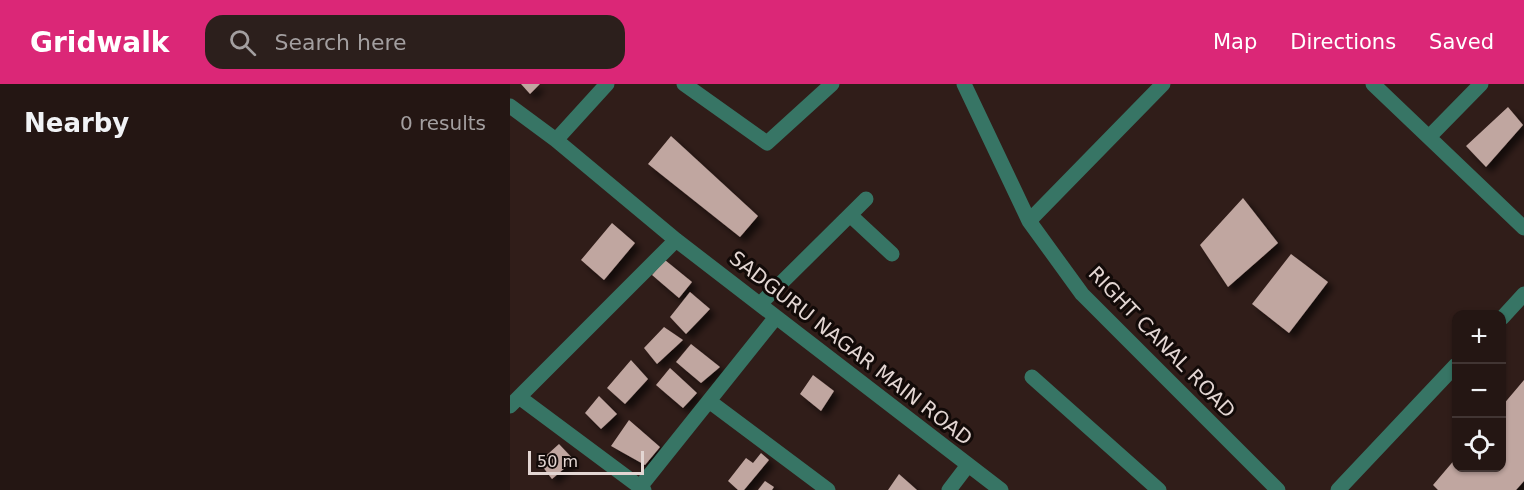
<!DOCTYPE html>
<html lang="en">
<head>
<meta charset="utf-8">
<style>
	body { margin:0; font-family:"DejaVu Sans",sans-serif; background:#2c1f1c; color:#f1f3f6 }
	.controls { position:absolute; right:18px; bottom:18px; display:grid; overflow:hidden; border-radius:12px; box-shadow:0 2px 4px #0004 }
	.controls button { width:54px; height:54px; display:grid; place-items:center; padding:0; border:0; border-bottom:2px solid #413533; background:#241613; color:#f1f3f6; font:30px sans-serif }
	.scale { position:absolute; left:18px; bottom:15px; width:116px; box-sizing:border-box; padding-left:6px; border:3px solid #e3d6d3; border-top:0; font-size:16px; line-height:21px; white-space:nowrap; color:#e3d6d3; -webkit-text-stroke:4px #120a08; paint-order:stroke }
	.list { margin:0; padding:0; list-style:none }
	h2 { display:flex; justify-content:space-between; align-items:center; height:78px; margin:0; padding:0 24px; font-size:26px }
	h2 small { font-size:20px; font-weight:400; color:#a39fa0 }
	.icon { flex:none; width:33px; height:33px; fill:none; stroke:currentColor; stroke-width:2; stroke-linecap:round; stroke-linejoin:round }
	.map { position:relative; flex:none; width:1014px; height:406px; overflow:hidden }
	header { display:flex; align-items:center; gap:36px; box-sizing:border-box; height:84px; padding:0 30px; background:#db2777; color:#fff }
	header strong { font-size:28px }
	nav { display:flex; gap:33px; margin-inline-start:auto; font-size:21px }
	.search { width:420px; height:54px; background:#2c1f1c; display:flex; align-items:center; gap:15px; box-sizing:border-box; padding:0 21px; border-radius:18px; color:#a39fa0; font-size:22px }
	main { display:flex }
	aside { flex:1; background:#241613 }
	.map>svg:first-child { display:block }
</style>
</head>
<body>
<header>
<strong>Gridwalk</strong>
<div class="search"><svg class="icon" aria-label="search" viewBox="0 0 24 24"><circle cx="10" cy="10" r="6"/><path d="M15 15l6 6"/></svg>Search here</div>
<nav><a>Map</a><a>Directions</a><a>Saved</a></nav>
</header>
<main>
<aside>
<h2>Nearby<small>0 results</small></h2>
<ul class="list">
</ul>
</aside>
<div class="map">
<svg width="1014" height="406" viewBox="0 0 1014 406">
	<defs>
		<filter id="shadow"><feDropShadow dx="5.5" dy="5.5" stdDeviation="3" flood-color="#0009"/></filter>
	</defs>
	<rect width="100%" height="100%" fill="#301d19"/>
	<!-- building -->
	<path fill="#c0a6a0" filter="url(#shadow)" d="M11 0H30L20 10Z
		M998 23 1013 41 976 83 956 62Z
		M161 52 248 132 230 153 138 80Z
		M733 114 768 159 718 203 690 161Z
		M102 139 125 159 94 196 71 176Z
		M781 170 818 198 779 249 742 220Z
		M155 176 182 198 169 214 142 191Z
		M180 208 200 225 176 250 160 233Z
		M154 243 173 256 147 280 134 264Z
		M181 260 210 283 191 299 166 278Z
		M121 276 138 295 115 320 97 304Z
		M160 284 187 309 173 324 146 301Z
		M303 291 324 307 311 327 290 310Z
		M1014 296V397L1006 406H928L923 401 946 374V384H992V322Z
		M89 312 107 330 91 345 75 329Z
		M119 336 150 363 135 381 101 362Z
		M49 360 64 376 42 395 29 378Z
		M251 369 259 376 234 406H228L218 397 236 374 243 379Z
		M389 390 407 406H378Z
		M255 397 264 403 262 406H248Z"/>
	<g fill="none" stroke-linecap="round" stroke-linejoin="round">
		<!-- minor -->
		<path stroke="#377565" stroke-width="15" d="M174 0 257 59 322 0
			M454 0 519 137 572 210 768 406
			M863 0 1014 144
			M0 22 46 56 166 156 491 406
			M919 53 971 0
			M46 56 97 0
			M340 131 382 170
			M519 137 653 0
			M250 220 356 115
			M992 234 1014 210
			M522 293 649 406
			M9 313 166 156
			M199 317 318 406
			M0 322 9 313 134 406
			M130 403 266 233
			M439 406 458 381
			M828 406 946 281"/>
	</g>
	<g text-anchor="middle" dominant-baseline="central" stroke-width="6" stroke-linejoin="round" paint-order="stroke">
		<!-- street labels -->
		<g font-size="20" fill="#e3d6d3" stroke="#120a08">
			<text transform="translate(652 258) rotate(46)">RIGHT CANAL ROAD</text>
			<text transform="translate(341 264) rotate(38)">SADGURU NAGAR MAIN ROAD</text>
		</g>
	</g>
</svg>
<div class="controls">
<button>+</button>
<button>−</button>
<button><svg class="icon" aria-label="locate" viewBox="0 0 24 24"><circle cx="12" cy="12" r="6"/><path d="M12 2v4M12 18v4M2 12h4M18 12h4"/></svg></button>
</div>
<div class="scale">50 m</div>
</div>
</main>
</body>
</html>
